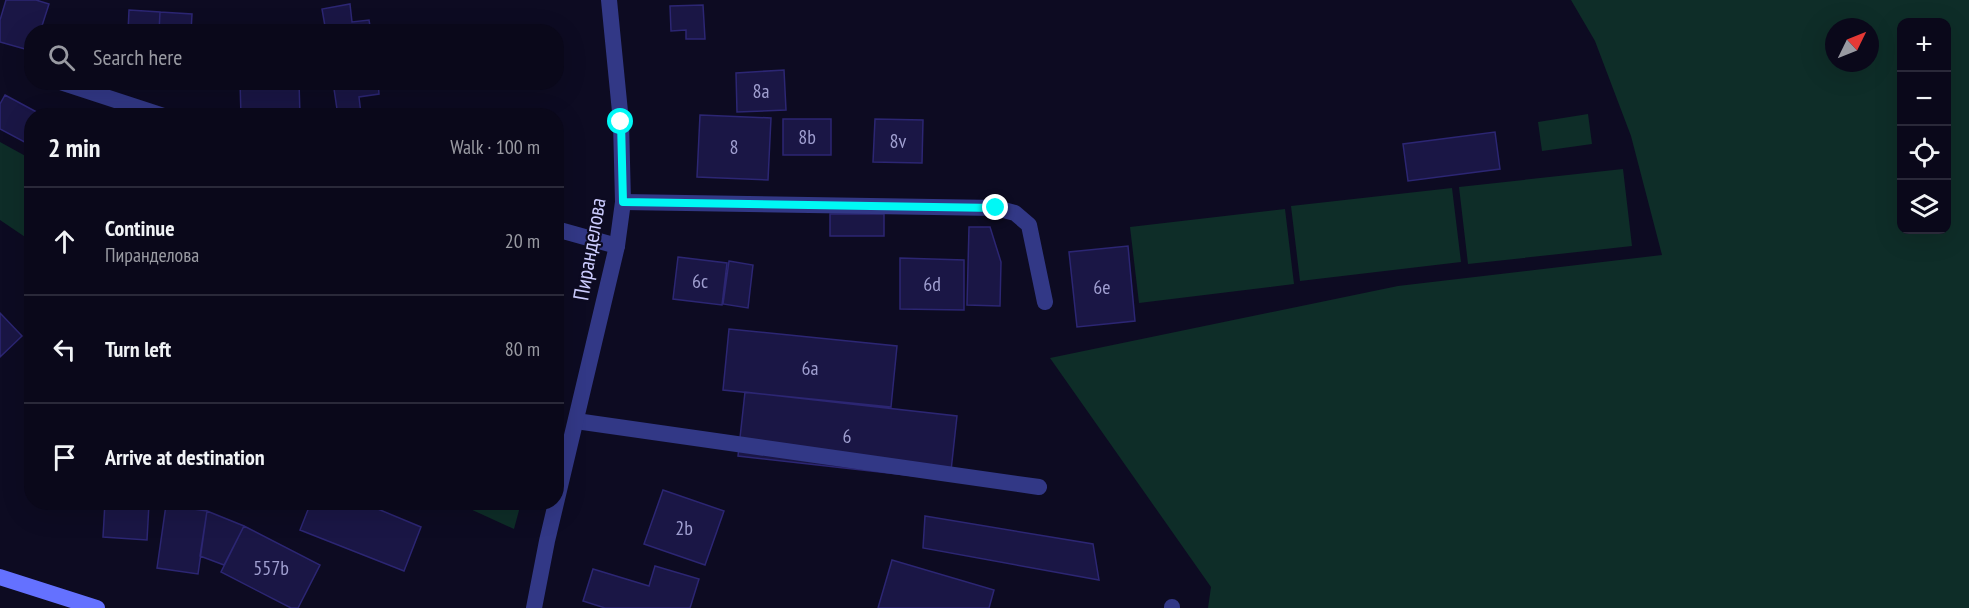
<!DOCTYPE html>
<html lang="en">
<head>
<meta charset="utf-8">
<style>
	body { margin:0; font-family:"PT Sans Narrow",sans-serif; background:#181627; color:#f1f3f6 }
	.controls { position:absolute; right:18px; top:18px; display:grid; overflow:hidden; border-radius:12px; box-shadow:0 6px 24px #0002 }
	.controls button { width:54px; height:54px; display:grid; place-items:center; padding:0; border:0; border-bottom:2px solid #2a2939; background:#0a081a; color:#f1f3f6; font:30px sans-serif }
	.compass { position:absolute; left:1825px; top:18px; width:54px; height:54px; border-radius:50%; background:#0a081a; box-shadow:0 6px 24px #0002; rotate:47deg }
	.stop { position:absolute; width:18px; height:18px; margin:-14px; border:4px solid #00f8f5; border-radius:50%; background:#fff }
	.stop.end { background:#00f8f5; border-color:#fff; box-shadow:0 2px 6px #0008 }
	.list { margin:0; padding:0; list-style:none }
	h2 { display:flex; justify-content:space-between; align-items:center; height:78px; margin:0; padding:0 24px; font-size:26px }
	h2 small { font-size:20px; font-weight:400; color:#999aa2 }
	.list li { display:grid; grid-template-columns:39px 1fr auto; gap:18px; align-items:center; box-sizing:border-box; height:108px; padding:0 24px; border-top:2px solid #2a2939 }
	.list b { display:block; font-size:22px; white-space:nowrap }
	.list p { margin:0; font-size:20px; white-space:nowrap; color:#999aa2 }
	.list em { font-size:20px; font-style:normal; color:#999aa2 }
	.icon { flex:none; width:33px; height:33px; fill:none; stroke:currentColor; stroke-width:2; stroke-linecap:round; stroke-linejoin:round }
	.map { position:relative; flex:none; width:1969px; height:608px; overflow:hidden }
	.search { position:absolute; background:#0a081a; box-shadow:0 6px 24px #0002; left:24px; top:24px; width:540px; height:66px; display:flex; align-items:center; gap:15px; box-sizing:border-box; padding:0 21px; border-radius:24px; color:#999aa2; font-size:22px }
	.panel { position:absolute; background:#0a081a; box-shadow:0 6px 24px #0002; left:24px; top:108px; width:540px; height:402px; border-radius:24px }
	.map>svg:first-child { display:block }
</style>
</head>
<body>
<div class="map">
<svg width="1969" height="608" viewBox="0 0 1969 608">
	<rect width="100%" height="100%" fill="#0d0b22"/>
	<!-- green -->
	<path fill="#0e2d28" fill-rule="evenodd" d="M1571 0H1969V608H1208L1211 587 1050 358 1398 286 1662 255 1631 136 1595 41ZM1946 22V230H1902V22ZM1834 27H1870V63H1834Z
		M1588 114 1592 144 1542 151 1538 122Z
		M0 142 31 159V241L0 220Z
		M1623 169 1632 246 1468 264 1459 187Z
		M1452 188 1461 262 1300 281 1291 206Z
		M1285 209 1294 284 1139 303 1130 227Z
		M457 503H521L514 529Z"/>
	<!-- building -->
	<path fill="#1a1645" stroke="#2c2673" stroke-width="1.5" d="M6 0H36L49 4 40 32H32V51L0 42V20Z
		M350 4 352 22 369 20 371 32H326L322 9Z
		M703 5 705 39H686V30L671 31 670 6Z
		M129 10 160 12 159 32H128Z
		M160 12 192 14 191 32H159Z
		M784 70 786 110 737 112 736 73Z
		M240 82H299L300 116H241Z
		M333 82H378L379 94 359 97 361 114 338 116Z
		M5 95 44 116H32V146L0 129V104Z
		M700 115 771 118 768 180 697 177Z
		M783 119H831V155H783Z
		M875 119 923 120 922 163 873 162Z
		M1495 132 1500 169 1408 181 1403 144Z
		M830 214H884V236H830Z
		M969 227H990L1001 262 1000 306 967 305Z
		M1128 246 1135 321 1077 327 1069 252Z
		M678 257 727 263 722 305 673 299Z
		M900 258 964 260V310L900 309Z
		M729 261 753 265 748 308 723 304Z
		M0 313 22 336 0 357Z
		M729 329 897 346 891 407 723 390Z
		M745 392 957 416 950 480 738 456Z
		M663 490 724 511 705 565 644 544Z
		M105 502 149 504 147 540 103 537Z
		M311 502H361L421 527 404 571 300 530Z
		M166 505 207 511 198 574 157 568Z
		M207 511 244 526 224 565 200 556Z
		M925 516 1093 544 1099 580 923 548Z
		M244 526 320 565 298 608H291L221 572Z
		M892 560 994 590 989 608H878Z
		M655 566 699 579 690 608H605L583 601 593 569 649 586Z"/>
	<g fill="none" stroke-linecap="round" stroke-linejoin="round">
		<!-- service -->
		<path stroke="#323886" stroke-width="16" d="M60 82 164 116
			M623 202 996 208 1015 213 1029 225 1045 302
			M556 229 617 246
			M576 421 1039 487
			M1172 608V607"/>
		<!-- minor -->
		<path stroke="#323886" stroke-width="16" d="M534 608 547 541 617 246 623 202 621 122 609 0"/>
		<!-- secondary -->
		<path stroke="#6471ff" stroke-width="16" d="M0 577 97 608"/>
	</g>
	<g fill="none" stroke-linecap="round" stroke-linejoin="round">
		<!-- route -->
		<path stroke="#00f8f5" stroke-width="8" d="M621 122 623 202 996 208"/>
	</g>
	<g text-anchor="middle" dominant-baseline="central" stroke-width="4.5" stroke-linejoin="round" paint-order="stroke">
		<!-- number labels -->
		<g font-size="20" fill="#a09fd0">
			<text x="761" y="91">8a</text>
			<text x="807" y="137">8b</text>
			<text x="898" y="141">8v</text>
			<text x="734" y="147">8</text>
			<text x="700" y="281">6c</text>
			<text x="932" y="284">6d</text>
			<text x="1102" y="287">6e</text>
			<text x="810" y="368">6a</text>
			<text x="847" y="436">6</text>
			<text x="684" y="528">2b</text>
			<text x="271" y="568">557b</text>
		</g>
		<!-- street labels -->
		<g font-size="22" fill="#cdcdff" stroke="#0d0b22">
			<text transform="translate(589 249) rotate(-80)">Пиранделова</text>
		</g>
	</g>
</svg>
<div class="controls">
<button>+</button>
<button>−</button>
<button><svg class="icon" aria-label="locate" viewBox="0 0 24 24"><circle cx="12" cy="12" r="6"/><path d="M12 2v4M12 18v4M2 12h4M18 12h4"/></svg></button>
<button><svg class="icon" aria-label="layers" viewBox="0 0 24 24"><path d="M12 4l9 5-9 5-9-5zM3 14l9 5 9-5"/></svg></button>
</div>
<svg class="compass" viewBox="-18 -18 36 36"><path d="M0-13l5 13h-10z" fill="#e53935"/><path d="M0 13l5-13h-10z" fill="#999aa2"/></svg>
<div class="stop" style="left:621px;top:122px"></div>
<div class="stop end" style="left:996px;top:208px"></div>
<div class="search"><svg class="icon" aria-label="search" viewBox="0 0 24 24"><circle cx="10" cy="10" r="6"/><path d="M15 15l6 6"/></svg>Search here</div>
<section class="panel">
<h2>2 min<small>Walk · 100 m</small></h2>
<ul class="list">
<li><svg class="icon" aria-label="ahead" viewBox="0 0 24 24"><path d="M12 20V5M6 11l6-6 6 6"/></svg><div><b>Continue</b><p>Пиранделова</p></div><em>20 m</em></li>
<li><svg class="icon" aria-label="left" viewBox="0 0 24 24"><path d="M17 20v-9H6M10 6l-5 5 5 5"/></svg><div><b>Turn left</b></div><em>80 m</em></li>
<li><svg class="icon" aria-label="arrive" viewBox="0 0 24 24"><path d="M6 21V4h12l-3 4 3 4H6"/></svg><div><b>Arrive at destination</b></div></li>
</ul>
</section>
</div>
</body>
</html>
